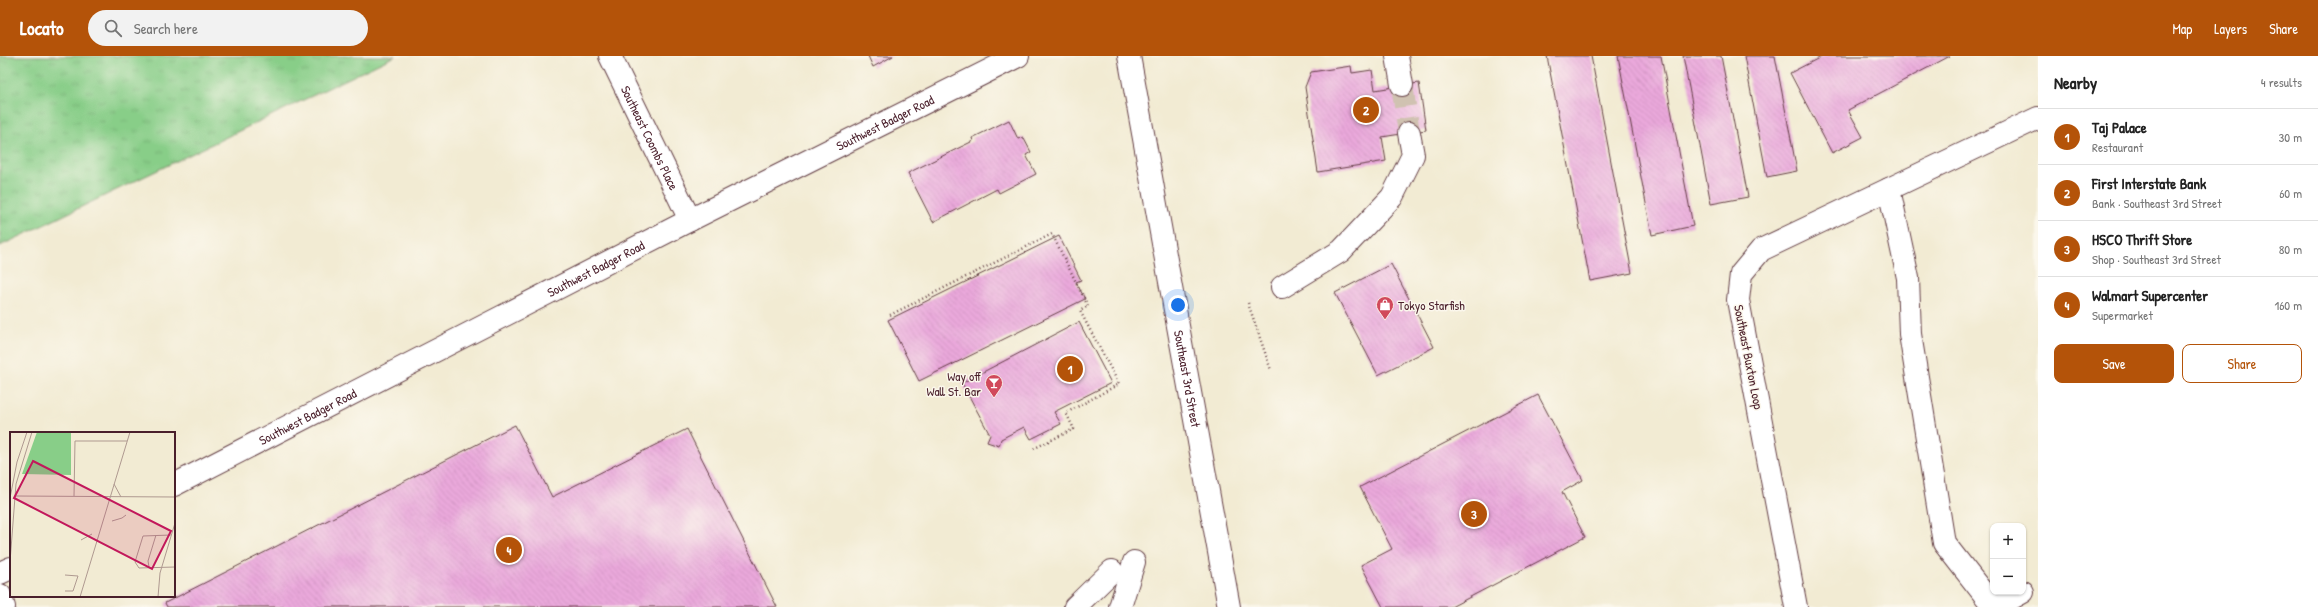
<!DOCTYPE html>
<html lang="en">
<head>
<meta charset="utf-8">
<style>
	body { margin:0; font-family:"Patrick Hand",sans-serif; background:#f2f2f2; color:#222 }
	.controls { position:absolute; right:12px; bottom:12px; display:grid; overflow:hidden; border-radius:8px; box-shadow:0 1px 3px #0004 }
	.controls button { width:36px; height:36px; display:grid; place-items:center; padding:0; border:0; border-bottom:1px solid #e0e0e0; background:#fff; color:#222; font:20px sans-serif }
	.you { position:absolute; left:1178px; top:249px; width:14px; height:14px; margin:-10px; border:3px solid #fff; border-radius:50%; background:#1a73e8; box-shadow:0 0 0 6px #1a73e833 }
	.badge { display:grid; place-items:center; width:26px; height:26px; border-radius:50%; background:#b45309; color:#fff; font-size:13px; font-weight:700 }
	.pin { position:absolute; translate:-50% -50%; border:2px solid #fff; box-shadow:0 1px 4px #0006 }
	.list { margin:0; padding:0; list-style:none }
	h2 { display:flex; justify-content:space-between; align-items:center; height:52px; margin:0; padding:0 16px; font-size:17px }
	h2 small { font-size:13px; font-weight:400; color:#767676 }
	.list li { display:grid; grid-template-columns:26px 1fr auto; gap:12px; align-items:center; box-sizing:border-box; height:56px; padding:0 16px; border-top:1px solid #e0e0e0 }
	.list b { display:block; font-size:15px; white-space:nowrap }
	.list p { margin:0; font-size:13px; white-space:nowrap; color:#767676 }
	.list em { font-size:13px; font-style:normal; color:#767676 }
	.actions { display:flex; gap:8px; padding:12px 16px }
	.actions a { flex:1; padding:9px 0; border:1px solid #b45309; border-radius:8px; text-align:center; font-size:14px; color:#b45309 }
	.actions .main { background:#b45309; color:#fff }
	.icon { flex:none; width:22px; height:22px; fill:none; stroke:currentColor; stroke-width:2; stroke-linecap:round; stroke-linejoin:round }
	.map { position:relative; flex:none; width:2038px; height:551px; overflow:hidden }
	header { display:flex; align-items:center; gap:24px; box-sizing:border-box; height:56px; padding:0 20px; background:#b45309; color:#fff }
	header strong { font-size:19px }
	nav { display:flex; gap:22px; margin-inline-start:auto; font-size:14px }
	.search { width:280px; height:36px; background:#f2f2f2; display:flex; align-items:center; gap:10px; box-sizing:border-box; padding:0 14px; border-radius:22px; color:#767676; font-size:15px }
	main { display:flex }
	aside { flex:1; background:#fff }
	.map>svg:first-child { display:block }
</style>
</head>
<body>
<header>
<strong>Locato</strong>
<div class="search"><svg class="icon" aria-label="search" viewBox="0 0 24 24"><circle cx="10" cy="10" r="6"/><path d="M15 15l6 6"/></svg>Search here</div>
<nav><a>Map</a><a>Layers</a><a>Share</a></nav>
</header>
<main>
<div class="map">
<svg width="2038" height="551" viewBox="0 0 2038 551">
	<defs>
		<pattern id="grass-tufts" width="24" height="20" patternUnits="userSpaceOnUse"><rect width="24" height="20" fill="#88ce88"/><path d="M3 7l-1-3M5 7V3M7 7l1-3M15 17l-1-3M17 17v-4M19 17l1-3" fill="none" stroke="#77b076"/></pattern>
		<pattern id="building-back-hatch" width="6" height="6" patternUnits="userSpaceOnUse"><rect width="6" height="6" fill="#eaa8db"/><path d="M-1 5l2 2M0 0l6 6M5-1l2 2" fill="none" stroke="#ca90bc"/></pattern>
	</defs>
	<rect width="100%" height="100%" fill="#fbf7ec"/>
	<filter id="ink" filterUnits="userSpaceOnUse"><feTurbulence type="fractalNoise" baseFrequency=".025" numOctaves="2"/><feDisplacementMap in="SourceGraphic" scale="8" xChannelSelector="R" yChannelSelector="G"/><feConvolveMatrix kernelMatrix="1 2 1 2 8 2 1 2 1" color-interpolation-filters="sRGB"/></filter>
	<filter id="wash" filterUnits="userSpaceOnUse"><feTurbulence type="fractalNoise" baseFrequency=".012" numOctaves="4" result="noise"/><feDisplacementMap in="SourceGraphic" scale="16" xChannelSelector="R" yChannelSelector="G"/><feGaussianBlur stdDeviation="0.9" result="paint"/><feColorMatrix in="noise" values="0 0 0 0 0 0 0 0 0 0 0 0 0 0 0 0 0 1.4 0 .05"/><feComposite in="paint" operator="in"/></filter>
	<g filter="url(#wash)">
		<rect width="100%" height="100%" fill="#f2ebd3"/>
		<!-- grass -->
		<path fill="url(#grass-tufts)" stroke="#69765a" d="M0 0H395L0 190Z"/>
		<g id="blocks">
			<!-- building -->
			<path fill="url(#building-back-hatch)" d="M868 0H893L873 11Z
				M1547 0H1591L1632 217 1590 225Z
				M1618 0H1661L1693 170 1652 179Z
				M1683 0H1721L1748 141 1711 148Z
				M1744 0H1775L1797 115 1767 121Z
				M1823 0H1950L1848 54 1863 81 1832 97 1790 17Z
				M1351 10 1352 17 1372 14 1375 34 1419 27 1426 74 1382 81 1386 105 1318 116 1305 31 1311 16Z
				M1009 64 1018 83 1023 81 1031 96 1026 99 1036 118 999 137 997 133 933 166 908 117 973 85 972 82Z
				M1059 180 1081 224 1076 226 1085 243 919 325 888 264Z
				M1391 208 1434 291 1378 319 1335 237Z
				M1079 266 1111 327 1054 356 1061 368 1031 383 1024 371 1001 383 999 390 987 386 990 379 962 327Z
				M1538 339 1583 424 1562 436 1585 481 1451 551H1383L1361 509 1392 493 1360 431Z
				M515 369 552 441 687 373 777 551H167L165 547Z"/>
		</g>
	</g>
	<g filter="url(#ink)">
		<use href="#blocks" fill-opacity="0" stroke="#633e44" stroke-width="1"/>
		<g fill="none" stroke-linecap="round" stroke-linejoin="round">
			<!-- minor-tunnel -->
			<path stroke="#d0c2b1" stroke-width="22" stroke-dasharray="22 11" stroke-linecap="butt" d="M1402 29 1409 77"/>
			<defs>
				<g id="minor">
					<path id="s1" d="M610 0 690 164"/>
					<path d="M1397 0 1402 29"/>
					<path d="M1889 133 1908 222 1910 278 1944 487 1994 551"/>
					<path d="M1282 231 1341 195 1392 141 1413 99 1409 77"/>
					<path id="s2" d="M174 429 690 164 1018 0"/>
					<path d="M0 517 11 512"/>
					<path d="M1075 551 1112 515"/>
					<path d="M1120 551 1134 506"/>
					<path d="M1796 551 1738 244 1741 218 1761 194 2038 62"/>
					<path d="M1996 551 2023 536"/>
				</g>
				<g id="major">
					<path id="s3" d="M1129 0 1229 551"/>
				</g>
				<path id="highway" d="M0 539 4 551"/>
			</defs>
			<!-- minor casing -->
			<use href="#minor" stroke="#633e44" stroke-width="24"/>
			<!-- major casing -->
			<use href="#major" stroke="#633e44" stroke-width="24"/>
			<!-- highway casing -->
			<use href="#highway" stroke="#633e44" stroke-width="24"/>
			<!-- path -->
			<path stroke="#633e44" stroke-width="2.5" stroke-dasharray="1 3" stroke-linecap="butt" d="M1248 247 1271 314
				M890 259 1052 178 1088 250 1080 255 1119 328 1066 357 1074 373 1033 393"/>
			<!-- minor -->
			<use href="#minor" stroke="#fff" stroke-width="22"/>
			<!-- major -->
			<use href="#major" stroke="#fff" stroke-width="22"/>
			<!-- highway -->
			<use href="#highway" stroke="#fff" stroke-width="22"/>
		</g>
	</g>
	<!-- icons -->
	<defs>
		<symbol id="shop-pin" viewBox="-11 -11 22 30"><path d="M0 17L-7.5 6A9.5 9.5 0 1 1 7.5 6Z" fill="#d1495b" stroke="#fbf7ec"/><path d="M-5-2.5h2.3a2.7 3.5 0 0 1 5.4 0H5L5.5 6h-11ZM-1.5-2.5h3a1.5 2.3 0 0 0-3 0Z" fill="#fff"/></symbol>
		<symbol id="bar-pin" viewBox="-11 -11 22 30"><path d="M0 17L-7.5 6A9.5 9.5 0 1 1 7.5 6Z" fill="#d1495b" stroke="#fbf7ec"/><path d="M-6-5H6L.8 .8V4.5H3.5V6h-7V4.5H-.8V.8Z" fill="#fff"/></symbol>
	</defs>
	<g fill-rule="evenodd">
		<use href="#shop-pin" x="1375" y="239" width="20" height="27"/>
		<use href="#bar-pin" x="984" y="317" width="20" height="27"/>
	</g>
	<g text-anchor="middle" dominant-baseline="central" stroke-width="3" stroke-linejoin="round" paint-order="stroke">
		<!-- street labels -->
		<g font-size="13" fill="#4a1f2b" stroke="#fbf7ec">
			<text stroke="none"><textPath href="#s2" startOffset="798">Southwest Badger Road</textPath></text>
			<text stroke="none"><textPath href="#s1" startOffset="91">Southeast Coombs Place</textPath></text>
			<text stroke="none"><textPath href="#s2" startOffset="474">Southwest Badger Road</textPath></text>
			<text transform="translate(1749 301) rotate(79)">Southeast Buxton Loop</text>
			<text stroke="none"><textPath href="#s3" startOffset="328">Southeast 3rd Street</textPath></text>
			<text stroke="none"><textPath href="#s2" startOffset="150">Southwest Badger Road</textPath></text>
		</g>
		<!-- poi labels -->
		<g font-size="13" fill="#4a1f2b" stroke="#fbf7ec" text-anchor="start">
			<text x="1398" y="249">Tokyo Starfish</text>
			<text x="981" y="320" text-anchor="end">Way off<tspan x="981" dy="15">Wall St. Bar</tspan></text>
		</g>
	</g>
	<!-- overview -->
	<g transform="translate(10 376)">
		<rect width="165" height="165" fill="#f2ebd3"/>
		<path d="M27 0H61V43L12 42Z" fill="#88ce88"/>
		<path fill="none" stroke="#af9990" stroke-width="1" d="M104 52 111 65M6 64 165 65M64 64 65 9H117M0 66 7 30 17 0M102 89 112 86 116 83M161 103 133 104 125 130 129 136 165 135M71 108 82 102M0 130 6 52 22 0M139 135 138 129 146 103M55 159H63L68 144 55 143M70 165 120 0M148 165 150 141 165 91"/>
		<path fill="#c2185b" fill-opacity="0.15" stroke="#c2185b" stroke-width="2" d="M23 29 161 99 142 137 4 66Z"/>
		<rect width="165" height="165" fill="none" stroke="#4a1f2b" stroke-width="2"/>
	</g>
</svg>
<div class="controls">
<button>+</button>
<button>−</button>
</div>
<div class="you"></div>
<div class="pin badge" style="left:1070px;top:313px">1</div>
<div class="pin badge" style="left:1366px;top:54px">2</div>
<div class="pin badge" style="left:1474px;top:458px">3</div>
<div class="pin badge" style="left:509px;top:494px">4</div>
</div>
<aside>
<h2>Nearby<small>4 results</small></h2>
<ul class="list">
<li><span class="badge">1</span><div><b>Taj Palace</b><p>Restaurant</p></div><em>30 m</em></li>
<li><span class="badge">2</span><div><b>First Interstate Bank</b><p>Bank · Southeast 3rd Street</p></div><em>60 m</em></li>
<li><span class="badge">3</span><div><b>HSCO Thrift Store</b><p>Shop · Southeast 3rd Street</p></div><em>80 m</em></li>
<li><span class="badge">4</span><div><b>Walmart Supercenter</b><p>Supermarket</p></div><em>160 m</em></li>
</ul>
<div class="actions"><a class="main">Save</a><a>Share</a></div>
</aside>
</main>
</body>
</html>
